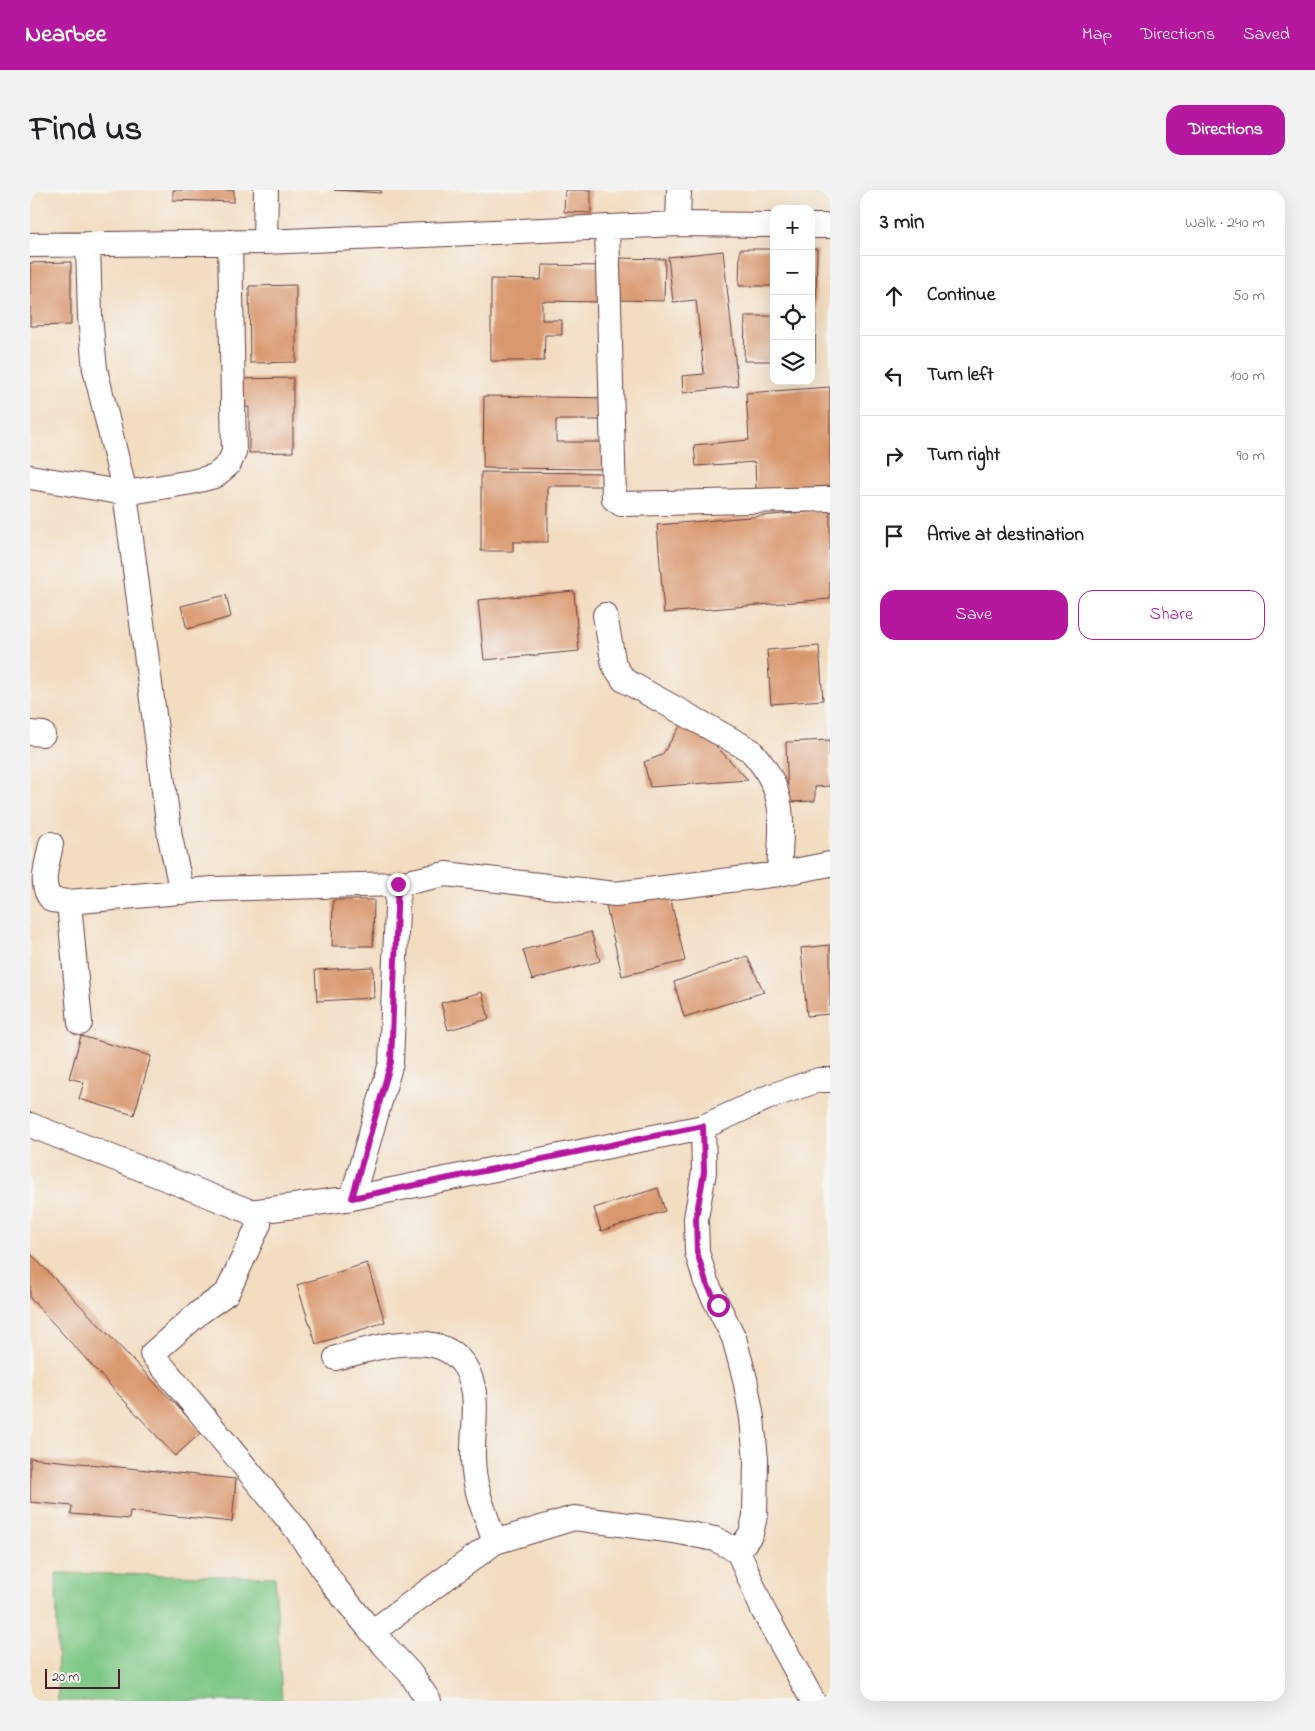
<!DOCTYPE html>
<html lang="en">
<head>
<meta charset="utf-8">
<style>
	body { margin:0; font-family:"Indie Flower",sans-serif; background:#f2f2f2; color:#202124 }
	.controls { position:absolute; right:15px; top:15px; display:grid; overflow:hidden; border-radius:10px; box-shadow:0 5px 20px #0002 }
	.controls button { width:45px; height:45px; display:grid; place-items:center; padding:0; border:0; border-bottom:1px solid #e0e0e0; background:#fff; color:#202124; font:25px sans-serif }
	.scale { position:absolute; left:15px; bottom:12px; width:75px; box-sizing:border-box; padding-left:5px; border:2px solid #4a1f2b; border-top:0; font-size:14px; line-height:18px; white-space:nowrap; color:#4a1f2b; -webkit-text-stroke:4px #f6f6f2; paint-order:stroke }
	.stop { position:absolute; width:15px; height:15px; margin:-11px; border:4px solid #b5179e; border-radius:50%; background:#fff }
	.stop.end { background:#b5179e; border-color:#fff; box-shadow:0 1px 5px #0008 }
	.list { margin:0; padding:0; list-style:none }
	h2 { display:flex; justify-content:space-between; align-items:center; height:65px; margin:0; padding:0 20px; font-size:21px }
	h2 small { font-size:16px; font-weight:400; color:#757577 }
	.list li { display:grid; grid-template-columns:32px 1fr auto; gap:15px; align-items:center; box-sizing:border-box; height:80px; padding:0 20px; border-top:1px solid #e0e0e0 }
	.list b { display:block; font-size:19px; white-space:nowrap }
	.list em { font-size:16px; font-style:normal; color:#757577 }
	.actions { display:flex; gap:10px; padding:15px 20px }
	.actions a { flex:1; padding:11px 0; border:1px solid #b5179e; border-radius:15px; text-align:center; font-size:18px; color:#b5179e }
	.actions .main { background:#b5179e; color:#fff }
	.icon { flex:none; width:28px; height:28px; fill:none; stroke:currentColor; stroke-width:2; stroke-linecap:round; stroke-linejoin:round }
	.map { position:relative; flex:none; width:800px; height:1511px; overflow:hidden; border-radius:15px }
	header { display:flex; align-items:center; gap:30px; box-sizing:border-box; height:70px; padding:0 25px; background:#b5179e; color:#fff }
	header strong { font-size:24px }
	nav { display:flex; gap:28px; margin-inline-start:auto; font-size:18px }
	.intro { display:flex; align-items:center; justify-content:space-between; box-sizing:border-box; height:120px; padding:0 30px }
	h1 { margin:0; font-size:35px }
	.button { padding:12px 22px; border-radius:15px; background:#b5179e; color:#fff; font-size:18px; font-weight:700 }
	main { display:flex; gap:30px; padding:0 30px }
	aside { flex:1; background:#fff; border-radius:15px; box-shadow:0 5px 20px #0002 }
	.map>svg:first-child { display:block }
</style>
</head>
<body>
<header>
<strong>Nearbee</strong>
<nav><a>Map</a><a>Directions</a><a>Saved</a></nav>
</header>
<div class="intro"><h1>Find us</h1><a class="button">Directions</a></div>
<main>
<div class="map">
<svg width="800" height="1511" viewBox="0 0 800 1511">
	<rect width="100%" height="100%" fill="#f6f6f2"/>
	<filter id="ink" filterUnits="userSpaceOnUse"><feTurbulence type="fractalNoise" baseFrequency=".02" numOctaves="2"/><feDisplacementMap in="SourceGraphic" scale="10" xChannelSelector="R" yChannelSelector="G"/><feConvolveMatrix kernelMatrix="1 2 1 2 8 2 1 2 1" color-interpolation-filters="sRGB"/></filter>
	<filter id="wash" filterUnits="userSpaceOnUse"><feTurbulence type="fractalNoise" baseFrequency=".0096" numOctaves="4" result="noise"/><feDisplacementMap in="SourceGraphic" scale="20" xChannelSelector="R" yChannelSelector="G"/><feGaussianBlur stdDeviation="1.12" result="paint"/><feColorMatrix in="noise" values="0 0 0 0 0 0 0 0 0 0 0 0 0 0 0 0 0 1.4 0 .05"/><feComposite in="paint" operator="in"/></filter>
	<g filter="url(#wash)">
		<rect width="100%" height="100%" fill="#f2ddc1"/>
		<!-- green -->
		<path fill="#7ec885" stroke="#647458" d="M26 1383 245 1387 252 1511H28Z"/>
		<g id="blocks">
			<!-- building -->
			<path fill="#d9976d" d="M143 0H204V12L143 10Z
				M304 0H351V3Z
				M535 0H561V23L534 22Z
				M710 59H744V96H709Z
				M781 59H787L785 172H781Z
				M693 61 708 196 653 203 652 186 674 184 666 110 643 112 638 67Z
				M586 68 635 69 634 111 586 110Z
				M41 72V135L0 136V73Z
				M512 75 572 76V112L512 111V130H532V145H515L514 171H461V89L511 90Z
				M266 95V172L220 173 219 96Z
				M715 126H744V171H714Z
				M263 188V262L219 263V217L208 218 207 189Z
				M800 197V296L726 301 725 272 666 276 664 255 719 250 716 203Z
				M454 206 579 208V230H526V252H581V279L453 278Z
				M451 282 573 283V296H518V352H483V361H451Z
				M800 320V409L634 423 627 335Z
				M544 401 549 461 454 470 448 410Z
				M196 405 201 427 157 439 151 416Z
				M789 456 793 510 741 514 737 460Z
				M657 525 718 590 620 597 614 572 632 565Z
				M800 550V596L785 597V611L758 612 756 552Z
				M639 702 655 771 592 786 576 716Z
				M303 710H344L343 756H302Z
				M561 742 570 771 502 790 493 760Z
				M800 755V824L777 826 771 758Z
				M717 766 734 802 654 827 644 792Z
				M343 777 344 808 287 811 285 780Z
				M452 802 459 829 418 840 411 813Z
				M51 846 121 866 104 925 49 909 54 892 39 888Z
				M628 998 635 1021 571 1041 564 1018Z
				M0 1063 172 1242 145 1266 0 1108Z
				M337 1073 355 1132 286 1154 267 1095Z
				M0 1268 206 1289 202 1332 100 1321 99 1329 41 1324 42 1316 0 1312Z"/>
		</g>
	</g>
	<g filter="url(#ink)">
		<use href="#blocks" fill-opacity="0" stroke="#633c42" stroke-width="1"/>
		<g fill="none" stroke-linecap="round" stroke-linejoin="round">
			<defs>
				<path id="street" d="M648 34 649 0
					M781 36H800
					M577 37 584 309 591 314 800 309
					M235 52 236 0
					M58 54 60 127 65 179 95 303 140 647 152 702
					M0 55 235 52 648 34 744 35
					M0 287 95 303 162 292 185 286 199 274 204 262 200 52
					M575 425 584 475 594 490 720 560C759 601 751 633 749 684
					M0 543 13 544
					M21 654C18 673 8 695 22 710L39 712 182 699 368 694 416 684 585 704 749 684 800 674
					M39 712 50 833
					M0 935 221 1022 322 1008 673 937 741 906 789 890H800
					M673 937 674 982 666 1028 667 1062 676 1092 704 1148 715 1189 722 1228 726 1270 725 1326 721 1344 708 1361
					M322 1008 361 873 368 694
					M221 1022 229 1034 197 1103 170 1122 122 1164 267 1340 305 1397 342 1442 380 1483 399 1511
					M306 1168C354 1155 433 1130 444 1203 447 1226 442 1246 443 1268 443 1297 456 1326 465 1352
					M342 1442 465 1352 544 1328 644 1341 685 1349 708 1361 733 1420 783 1511"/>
			</defs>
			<!-- street casing -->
			<use href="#street" stroke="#633c42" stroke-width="26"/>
			<!-- street -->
			<use href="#street" stroke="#fff" stroke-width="24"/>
		</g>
	</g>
	<g fill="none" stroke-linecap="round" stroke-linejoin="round" filter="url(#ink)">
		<!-- route -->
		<path stroke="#b5179e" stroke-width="6" d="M368 694 361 872 322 1008 673 936 674 982 666 1028 667 1062 676 1092 688 1115"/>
	</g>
</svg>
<div class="controls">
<button>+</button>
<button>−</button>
<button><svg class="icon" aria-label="locate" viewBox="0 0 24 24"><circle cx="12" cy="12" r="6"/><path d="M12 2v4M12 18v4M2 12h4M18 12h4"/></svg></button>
<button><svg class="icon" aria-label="layers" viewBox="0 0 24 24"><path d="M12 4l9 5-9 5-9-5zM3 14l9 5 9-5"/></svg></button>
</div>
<div class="scale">20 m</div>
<div class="stop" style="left:688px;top:1115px"></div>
<div class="stop end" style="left:368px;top:694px"></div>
</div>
<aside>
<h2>3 min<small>Walk · 240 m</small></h2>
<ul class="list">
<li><svg class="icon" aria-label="ahead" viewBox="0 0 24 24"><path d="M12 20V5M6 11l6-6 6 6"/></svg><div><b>Continue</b></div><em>50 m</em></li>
<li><svg class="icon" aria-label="left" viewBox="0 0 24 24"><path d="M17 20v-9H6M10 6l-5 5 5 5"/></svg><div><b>Turn left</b></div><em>100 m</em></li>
<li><svg class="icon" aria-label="right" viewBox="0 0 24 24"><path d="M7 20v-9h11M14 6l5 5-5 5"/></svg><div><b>Turn right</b></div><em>90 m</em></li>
<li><svg class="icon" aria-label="arrive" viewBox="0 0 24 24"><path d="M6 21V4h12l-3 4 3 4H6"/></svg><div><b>Arrive at destination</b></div></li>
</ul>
<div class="actions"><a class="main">Save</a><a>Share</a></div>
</aside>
</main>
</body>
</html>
